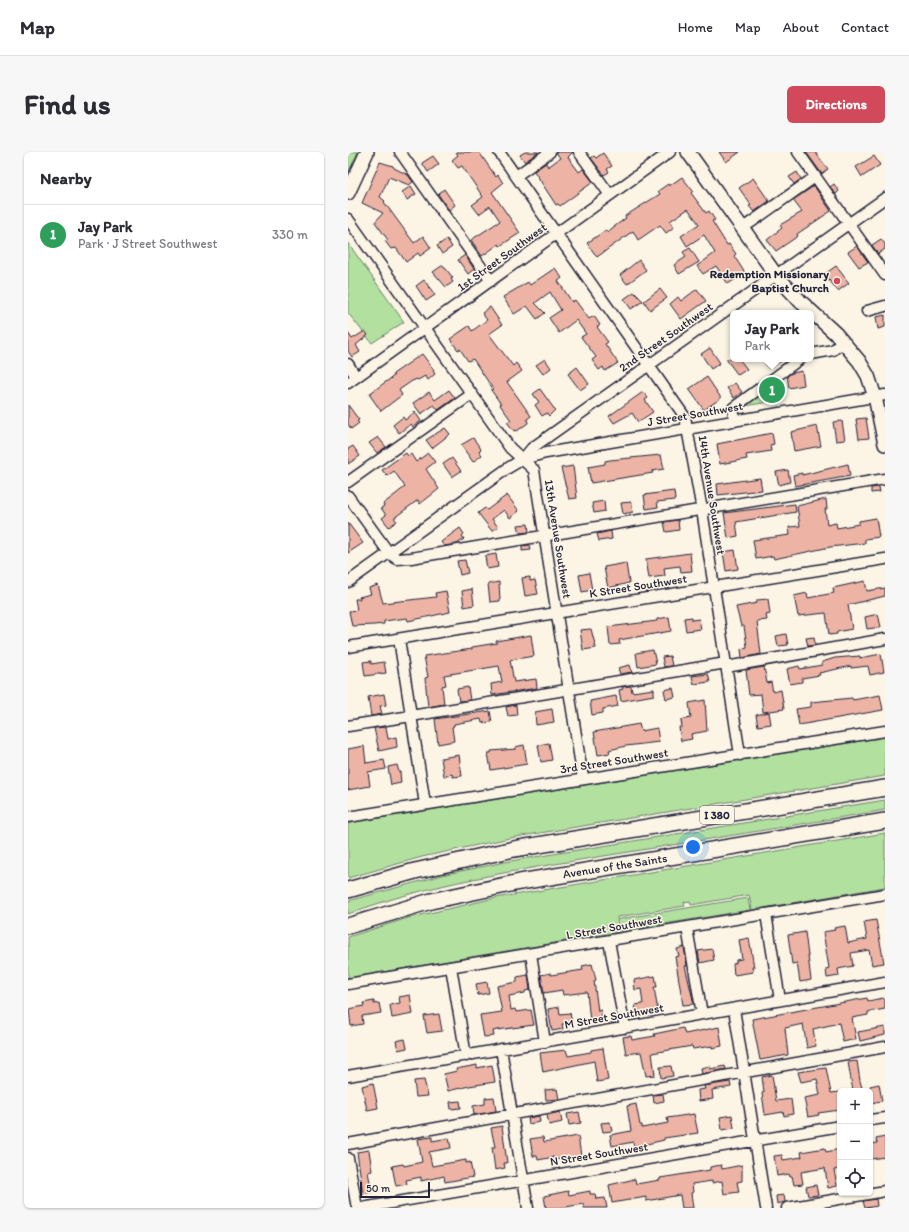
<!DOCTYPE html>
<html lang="en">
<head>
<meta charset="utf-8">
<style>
	body { margin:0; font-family:Itim,sans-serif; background:#f7f7f7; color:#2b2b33 }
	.controls { position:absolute; right:12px; bottom:12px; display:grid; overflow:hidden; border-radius:6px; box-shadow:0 1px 3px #0004 }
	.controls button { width:36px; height:36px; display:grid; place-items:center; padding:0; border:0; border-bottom:1px solid #e1e1e2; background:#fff; color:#2b2b33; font:20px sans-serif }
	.scale { position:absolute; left:12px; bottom:10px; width:70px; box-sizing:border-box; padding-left:4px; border:2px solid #22223b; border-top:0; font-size:11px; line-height:14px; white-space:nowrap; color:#22223b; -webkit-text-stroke:3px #fcf5e5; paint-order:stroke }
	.you { position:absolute; left:345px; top:695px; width:14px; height:14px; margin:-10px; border:3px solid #fff; border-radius:50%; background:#1a73e8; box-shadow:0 0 0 6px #1a73e833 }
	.badge { display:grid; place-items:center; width:26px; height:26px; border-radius:50%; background:#d1495b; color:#fff; font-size:13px; font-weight:700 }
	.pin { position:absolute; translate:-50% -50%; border:2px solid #fff; box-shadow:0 1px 4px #0006 }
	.popup { position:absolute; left:382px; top:158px; width:84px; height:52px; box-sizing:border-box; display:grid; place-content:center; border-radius:6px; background:#fff; filter:drop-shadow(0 1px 3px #0005); font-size:13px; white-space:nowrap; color:#7c7c81 }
	.popup b { font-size:15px; color:#2b2b33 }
	.popup::after { content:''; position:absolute; left:50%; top:100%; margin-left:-8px; border:8px solid transparent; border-top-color:#fff }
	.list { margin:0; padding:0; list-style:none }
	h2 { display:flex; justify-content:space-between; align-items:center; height:52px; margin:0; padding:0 16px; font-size:17px }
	h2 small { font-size:13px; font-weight:400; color:#7c7c81 }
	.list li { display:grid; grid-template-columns:26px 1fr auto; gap:12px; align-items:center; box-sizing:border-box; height:60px; padding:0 16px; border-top:1px solid #e1e1e2 }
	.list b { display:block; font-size:15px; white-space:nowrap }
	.list p { margin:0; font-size:13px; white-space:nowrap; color:#7c7c81 }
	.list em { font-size:13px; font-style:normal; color:#7c7c81 }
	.icon { flex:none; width:22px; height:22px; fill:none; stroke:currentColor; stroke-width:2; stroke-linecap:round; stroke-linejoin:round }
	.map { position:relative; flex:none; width:537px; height:1056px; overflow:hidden; border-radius:6px }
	header { display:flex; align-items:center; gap:24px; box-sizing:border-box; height:56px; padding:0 20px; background:#fff; border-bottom:1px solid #e1e1e2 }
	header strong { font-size:19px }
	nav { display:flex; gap:22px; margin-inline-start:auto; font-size:14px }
	.intro { display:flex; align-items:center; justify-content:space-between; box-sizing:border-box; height:96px; padding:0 24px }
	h1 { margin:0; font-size:28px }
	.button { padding:10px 18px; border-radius:6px; background:#d1495b; color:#fff; font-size:14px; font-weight:700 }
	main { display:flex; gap:24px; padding:0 24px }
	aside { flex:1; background:#fff; border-radius:6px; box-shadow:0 1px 3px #0004 }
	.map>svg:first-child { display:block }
</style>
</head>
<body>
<header>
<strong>Map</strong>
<nav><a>Home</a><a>Map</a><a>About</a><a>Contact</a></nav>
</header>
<div class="intro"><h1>Find us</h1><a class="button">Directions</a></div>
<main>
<aside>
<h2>Nearby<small></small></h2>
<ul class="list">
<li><span class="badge" style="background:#2e9e5b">1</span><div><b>Jay Park</b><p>Park · J Street Southwest</p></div><em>330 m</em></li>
</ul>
</aside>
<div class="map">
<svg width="537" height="1056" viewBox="0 0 537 1056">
	<rect width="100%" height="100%" fill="#fcf5e5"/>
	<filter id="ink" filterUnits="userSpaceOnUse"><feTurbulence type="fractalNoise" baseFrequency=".025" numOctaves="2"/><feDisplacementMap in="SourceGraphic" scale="8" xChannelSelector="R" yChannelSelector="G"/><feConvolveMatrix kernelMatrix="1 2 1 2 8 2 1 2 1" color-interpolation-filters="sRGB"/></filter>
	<g filter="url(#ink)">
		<!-- green -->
		<path fill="#b1e09f" stroke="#6a816d" d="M0 0H10L0 21Z
			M0 91 56 170 24 191 0 161Z
			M430 228 433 248 391 255Z
			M537 585V624L162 686 74 705 0 726V671Z
			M537 648V658C443 674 350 689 256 704 171 718 82 731 0 762V749L98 722 162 709Z
			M537 681V735L404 758 401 743 343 753 342 749 336 750 337 754 269 765 271 780 0 826V785L60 766 147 746Z
			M400 746 402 758 273 779 271 767Z"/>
		<!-- building -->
		<path fill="#edb4a5" stroke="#22223b" d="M108 0H131L148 25 150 23 155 31 144 40 172 81 152 94 151 92 134 104 123 88 152 69 142 54 131 62 124 53 135 45 114 14 110 16 104 8 110 3Z
			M177 0H190L177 10 172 3Z
			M208 0H225L220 5 231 20 235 17 245 30 212 54 210 52 208 53 186 19 198 11 200 15 212 6Z
			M371 0H392L378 10Z
			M458 0H467L480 17 474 22Z
			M255 1 264 14 259 17 261 20 256 23 243 6 246 4 248 6Z
			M85 4 91 12 80 20 74 11Z
			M526 4 532 13 514 25 508 15Z
			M32 10 45 14 46 16 60 23 65 30 61 33 41 25 32 45 37 49 36 50 66 91 75 84 83 96 72 104 70 101 58 110 48 96 43 97 37 89 40 88 27 70 35 61 14 51Z
			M449 20 453 27 446 32 441 25Z
			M334 25 345 39 343 41 358 61 361 59 367 68 364 69 379 93 381 92 388 102 386 104 397 121 380 132 368 114 355 122 349 114 367 101 356 83 339 94 333 84 351 72 340 57 322 69 326 75 318 81 312 73 290 88 285 79 249 105 239 91 258 78 259 80 278 66 277 64 312 42 310 39 320 32 321 34Z
			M405 26 421 49 406 60 401 54 403 53 391 36Z
			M486 32 491 39 488 42 482 35Z
			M63 34 68 42 59 48 54 40Z
			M466 34 483 59 449 82 450 84 428 99 419 88 434 76 432 73 454 60 445 48Z
			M96 37 107 53 101 58 90 42Z
			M99 87 104 95 94 102 89 94Z
			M533 87 537 92V97L530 102 524 93Z
			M509 94 520 110 511 115 500 100Z
			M342 96 351 110 331 122 326 113 338 105 335 100Z
			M117 103 126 117 120 122 110 108Z
			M291 108 298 118 279 132 272 123Z
			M95 113 105 126 103 127 105 130 98 135 85 120Z
			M488 114 501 131 490 139 481 128 479 130 474 124Z
			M207 116 214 126 210 129 224 150 227 148 241 167 246 164 252 173 249 175 260 190 257 192 270 211 257 219 255 215 251 218 244 208 248 205 233 185 238 182 228 168 211 181 201 166 213 158 202 140 187 151 197 161 189 167 179 154 166 162 155 145 180 130 182 133Z
			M76 128 87 143 78 149 68 134Z
			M312 137 319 146 302 158 296 149Z
			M349 137 358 149 333 167 322 152 330 145 333 149Z
			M286 140 295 149 283 157 276 147Z
			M142 155 154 173 141 182 165 214 168 211 174 219 159 230 183 264 179 267 180 271 169 279 168 278 166 279 159 270 163 268 152 253 153 252 143 238 145 237 125 207 120 209 112 197 110 198 102 187 121 174 124 179 139 168 134 161Z
			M537 163V175L530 177 528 165Z
			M17 179 20 183 8 193 12 200 4 205 0 199V181L4 187Z
			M362 196 372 211 363 217 353 202Z
			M74 202 86 218 85 219 87 222 80 228 77 224 70 228 69 227 64 229 51 238 54 243 33 259 21 242 46 224 45 222Z
			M197 207 203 216 195 222 188 213Z
			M378 207H391L399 217 390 223Z
			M422 207H436L421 217 417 211Z
			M229 215 241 232 232 238 220 222Z
			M454 219 456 233 441 236 439 224 444 221Z
			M359 225 373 246 356 258 341 237Z
			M387 231 394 240 386 246 379 236Z
			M192 237 207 258 201 264 199 261 194 264 187 253 191 250 185 242Z
			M101 238 107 246 90 258 86 253 73 262 65 251 81 240 87 248Z
			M295 240 300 246 297 248 305 260 290 270 284 261 266 271 261 264Z
			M0 253 11 268 9 269 11 271 3 277 0 272Z
			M67 260 73 269 65 275 63 272 51 281 45 273 55 265 57 268Z
			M518 266 521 286 511 287 508 267Z
			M494 269 497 288 488 289 485 270Z
			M469 274 473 294 446 299 443 280Z
			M97 276 102 282 84 296 78 288Z
			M424 281 426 292 422 293 423 299 398 303 399 307 372 312 369 292Z
			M30 285 38 295 29 301 21 291Z
			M125 286 133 297 131 299 134 303 125 310 113 293Z
			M5 294 12 304 0 312V297Z
			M58 301 60 304 63 302 68 310 80 301 87 310 78 317 91 337 72 352 70 348 46 366 49 369 41 375 34 366 38 363 33 356 36 354 35 352 57 335 46 319 39 324 34 318Z
			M313 303 316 317 304 319 305 321 243 331 240 315 257 312V309L262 308Z
			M104 306 113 319 104 325 95 312Z
			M500 312 502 324 447 334 445 323 454 321V323Z
			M225 314 229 346 221 347 213 316Z
			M440 318 442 330 431 333 428 320Z
			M412 326 414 338 370 343 369 332Z
			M531 335 532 340 523 341V336Z
			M326 339 327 348 309 350 310 355 298 357 296 343Z
			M159 343 171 359 162 366 156 358 144 367 150 375 144 379 130 361 137 356 139 358Z
			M478 347 479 357H477L479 373 488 371 489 376 511 372V369L528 366 531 385 517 387V391L482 395 426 407 425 404 408 407 405 388 442 383 441 375 452 374 449 354Z
			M256 349 257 359 246 361 244 351Z
			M283 350 285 360 275 362 273 351Z
			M447 352 448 360 388 370 390 384 380 386 376 361Z
			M330 368 331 378 318 380 316 370Z
			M0 371 15 391 0 401Z
			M180 372 181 380 172 381 170 373Z
			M112 376 116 382 114 384 116 387 109 392 96 394 93 390Z
			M263 379 264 387 251 389 249 382Z
			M182 393 183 398 174 399V394Z
			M387 398 390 417 378 419 375 400Z
			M342 401 344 419 333 420 332 414 316 416 317 424 301 426 298 407Z
			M148 402 150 415 139 417 137 404Z
			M117 408 120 421 112 423 109 409Z
			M278 411 281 431 260 436 256 415Z
			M241 421 244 438 234 440 231 423Z
			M182 425V429L187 428 190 442 177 444 174 426Z
			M517 429 519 439 537 436V444L500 453 504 477 489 480V482L481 483 478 461 450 464 446 444 459 441 460 446 486 441 485 436Z
			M151 430 152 449 142 450 140 432Z
			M30 433 35 451 88 445 87 441 98 439 102 460 60 469 59 466 36 469V472L26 473 4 474 1 459 9 458 7 447H12L11 445 23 442 21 436Z
			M124 437 126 453 116 455 114 439Z
			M420 447 422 462 418 463 419 468 409 469 413 502 394 506 393 497 399 495 396 474H393L388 455 409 451V448Z
			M530 462 533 475 519 477 517 465Z
			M321 465 323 479 271 488 272 492 262 493 260 475 309 469V467Z
			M344 465V468L351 467 353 477 338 479 336 466Z
			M243 477 248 496 235 498 232 478Z
			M438 482 440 493 430 494 428 484Z
			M183 483 186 504 162 508 166 530 188 527 189 536 144 543 143 532 154 530 151 514 96 523 98 533 94 534 96 552 80 555 77 526 80 525 76 504 124 497V495L149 491 148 489Z
			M466 485 467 493 460 494 458 486Z
			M305 498 308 512 290 515 288 501Z
			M533 502 536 520 522 523 520 514 503 516V514L471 521 472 523 454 526V530L442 532 439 517 451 514 452 517 474 513V510L487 506 512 504V506Z
			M322 504 324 514 316 515 314 505Z
			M23 509V512L36 510 38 521 17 524 15 510Z
			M282 513 284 520 272 522 270 516Z
			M416 515 419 531 423 530 425 540 433 538 436 557 415 560 413 542 401 543 398 518Z
			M360 522 362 530 346 532 344 524Z
			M283 534 284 540 306 537V543L273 549 271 538 275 537 274 535Z
			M120 535 122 548 111 549 109 537Z
			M325 536 327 545 318 547 316 538Z
			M36 542 38 553 32 554 34 562 23 564 20 545Z
			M532 543 535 558 451 573 448 557 463 555V550L504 546 505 548Z
			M268 544 270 554 255 557V561L244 563 242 549Z
			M357 548 359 579 343 582 344 587 333 589 331 575H334L333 568 343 566 341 551Z
			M168 553 169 563 160 564 158 555Z
			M204 557 206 570 188 573 187 560Z
			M142 559 144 570 134 571 133 567 106 572V574L104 575 106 589 90 592 87 567Z
			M421 560 423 572 410 574 408 563Z
			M291 572 293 579 309 576 311 590 278 594 261 598 262 601 250 603 246 580Z
			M38 575 40 587 48 585 49 595 31 599 26 576Z
			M201 591 204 608 193 610 190 593Z
			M176 593 179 612 143 618 140 601H143V599L168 597 167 595Z
			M16 594 18 611 36 608 38 617 20 620 22 634 0 638V597Z
			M111 603 114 624 105 625 104 622 96 624 93 606Z
			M49 613 51 620H52L53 631 43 633 40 615Z
			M528 768 536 811 524 813 521 798 503 801 505 814 490 817 491 824 479 826 478 817 481 816 475 780 487 778 486 776 497 774 500 791 519 787 516 770Z
			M457 780 463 828 452 830 449 811 444 812 440 783Z
			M401 786 406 815H404L405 820 386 823 385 812 388 811V808L394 807 391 788Z
			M336 795 339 814H337L346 852 335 853 327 805 331 804 329 797Z
			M364 797 366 808 352 811 350 799Z
			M244 812 248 828 246 829 250 859 253 858 254 868 242 870 239 840 215 843 214 838 196 841 193 823 203 821V823L235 818 234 814Z
			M180 823 182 838 177 839V841L161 844 163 858 167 857 168 860 183 858 186 873 149 878 145 879 146 884 136 885 132 863 154 860 149 834 169 830V825Z
			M307 824 309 835H306L310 860 289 863 287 853 295 852 293 837 287 838 286 828Z
			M139 830 141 841 130 843 128 832Z
			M62 843 65 862 44 866 42 853 52 851 51 845Z
			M519 846 520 849 535 846 537 848V857L520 860V863L504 866 508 887 495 890 491 871 465 877 468 894 459 896 455 872 437 876 440 903 412 908 404 867Z
			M26 849V852L31 851 33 861 14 864 15 872 3 874 1 857 16 854 15 851Z
			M211 855 212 862 222 861 224 871 214 872 215 877 204 879 200 857Z
			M91 862 94 879 79 881 76 864Z
			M371 875 374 894 364 896V894L345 897 344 894 304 901 307 923 298 924 293 900 278 902 275 885 283 884 284 888 307 884 306 882 335 876 337 882Z
			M537 875V883L512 889 510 880Z
			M57 887 59 896 50 898 48 889Z
			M255 896 260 928 249 930 246 909 195 920 192 901 218 898 220 904 243 900V898Z
			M509 909 512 929 515 939H505L500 910Z
			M129 913V916L144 913 147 930 121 934 100 939 96 922 109 919 108 917Z
			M323 914 325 924 313 926 312 915Z
			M362 914V917L377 914 378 917 354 922 353 916Z
			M478 916 483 941 492 940V958L470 961 471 963 460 965 456 946 472 943 469 927 453 930 450 920Z
			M424 923 428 949 443 947 445 962 436 964 435 960 417 963 414 941 416 940 414 925Z
			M76 928 80 944 68 945 66 929Z
			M382 930 383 935 364 938 365 947 351 949 350 938 357 937 356 934Z
			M25 931 30 956 19 958 14 934Z
			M531 932 534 949 522 951V934Z
			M209 937 211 947 198 948 197 938Z
			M315 942 316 949 306 951 305 943Z
			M146 945 148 959 126 963 125 954 137 952V946Z
			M112 949 113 956 103 957 102 950Z
			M288 952 292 973H294V976L320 971 319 966 346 962 350 981 316 986V988L286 995 285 990 264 994 262 983 283 979 279 954Z
			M212 960 214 970 201 973 199 963Z
			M231 960 233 971 221 973 219 962Z
			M384 963 386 976 374 978 372 965Z
			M191 964 192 970 181 972 180 966Z
			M262 970 264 979 255 980 253 971Z
			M154 974 159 1011H156L157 1016 147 1018 144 995H147L143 976Z
			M230 984 233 1004 206 1008V1005L190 1008 189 1004H185L182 987 195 985 196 990Z
			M84 985V989L101 986 103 996 81 1000 84 1014 118 1008V1011L122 1010 125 1025 97 1030 96 1024 73 1029V1025L58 1028 59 1032 48 1034 44 1014 55 1012 56 1014 74 1010 70 987Z
			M537 985V1005L522 1007V992L529 991 528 987Z
			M477 996 478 1000 492 997V1017L486 1018 489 1034 480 1036 477 1016 453 1020 455 1032 446 1033 444 1024 442 1025 441 1022 429 1024 426 1004 434 1003 435 1008 454 1005 453 1000Z
			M21 998 24 1019 20 1020 24 1040 15 1042 9 1000Z
			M373 1013 374 1017 394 1013V1029L389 1030 391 1040 376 1042 374 1029 364 1031V1029L344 1032 345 1040 343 1041 345 1056H334L332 1043 298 1049V1045L264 1051 261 1033 287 1027 288 1032 312 1028V1026L362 1018V1015Z
			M468 1033 470 1043 460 1044 458 1035Z
			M220 1039 221 1043 242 1039V1042H247L248 1047 257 1046 259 1056H236L235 1052 212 1056H198L196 1044Z
			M436 1043 437 1050 429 1052 428 1044Z
			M528 1047 529 1054 517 1056 515 1049Z"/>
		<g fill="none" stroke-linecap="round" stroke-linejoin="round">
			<defs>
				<path id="minor" d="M52 0 143 129
					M151 0 337 265 354 358 392 603
					M231 0 262 43
					M450 0 537 123
					M168 24 202 0
					M0 67 162 296 186 318 235 627
					M395 76 467 25
					M519 159 537 154
					M463 202 485 198 495 190
					M0 212 8 225
					M0 231 322 0
					M387 269 385 256 452 207
					M175 307 184 296 537 46
					M0 330 124 242
					M0 344 41 401 49 407 63 406 537 327
					M0 430 160 316 175 307 198 301 537 243
					M51 487 77 652
					M0 495 537 407
					M378 515 537 487
					M63 564 378 511
					M0 574 63 564
					M0 665 537 579
					M418 762 432 848
					M339 776 354 862
					M261 789 277 876
					M183 802 197 890
					M103 815 118 904
					M0 832 537 742
					M386 857 418 1056
					M153 897 180 1056
					M0 924 537 830
					M522 968 537 966
					M0 992 537 895
					M0 1006 9 1056
					M14 1056 492 974
					M439 1056 537 1039"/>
				<path id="major" d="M340 0 428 123 452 149 488 182 511 209 520 224 527 245 537 292
					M0 41 19 0"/>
				<path id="highway" d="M0 738 67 719 166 697 537 636
					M0 774 83 749 172 730 537 669"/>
			</defs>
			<!-- minor casing -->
			<use href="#minor" stroke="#22223b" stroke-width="13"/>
			<!-- major casing -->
			<use href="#major" stroke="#22223b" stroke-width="16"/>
			<!-- highway casing -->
			<use href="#highway" stroke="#22223b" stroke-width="18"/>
			<!-- minor -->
			<use href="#minor" stroke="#fcf5e5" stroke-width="10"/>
			<!-- major -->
			<use href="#major" stroke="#fcf5e5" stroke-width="13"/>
			<!-- highway -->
			<use href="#highway" stroke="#fcf5e5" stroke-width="15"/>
		</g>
	</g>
	<!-- markers -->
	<circle fill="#d1495b" stroke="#fcf5e5" stroke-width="1.5" cx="489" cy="129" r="4"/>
	<g text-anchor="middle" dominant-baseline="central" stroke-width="3" stroke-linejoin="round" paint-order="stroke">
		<!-- shield labels -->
		<rect fill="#fcf5e5" stroke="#63616e" stroke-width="1" x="352" y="654" width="34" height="18" rx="3"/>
		<g font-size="11" font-weight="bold" fill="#22223b">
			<text x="369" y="663">I 380</text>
		</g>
		<!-- street labels -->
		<g font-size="12" fill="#22223b" stroke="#fcf5e5">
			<text transform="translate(154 105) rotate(-36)">1st Street Southwest</text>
			<text transform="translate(318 185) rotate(-35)">2nd Street Southwest</text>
			<text transform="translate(347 262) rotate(-10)">J Street Southwest</text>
			<text transform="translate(364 343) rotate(81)">14th Avenue Southwest</text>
			<text transform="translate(210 387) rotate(81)">13th Avenue Southwest</text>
			<text transform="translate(290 434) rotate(-9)">K Street Southwest</text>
			<text transform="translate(266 609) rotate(-9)">3rd Street Southwest</text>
			<text transform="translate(267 714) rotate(-9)">Avenue of the Saints</text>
			<text transform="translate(266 775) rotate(-10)">L Street Southwest</text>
			<text transform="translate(266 864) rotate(-10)">M Street Southwest</text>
			<text transform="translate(251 1002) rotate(-9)">N Street Southwest</text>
		</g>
		<!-- poi labels -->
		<g font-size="12" font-weight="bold" fill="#22223b" stroke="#fcf5e5" text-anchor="end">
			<text x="481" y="122">Redemption Missionary<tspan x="481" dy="14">Baptist Church</tspan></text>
		</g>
	</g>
</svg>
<div class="controls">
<button>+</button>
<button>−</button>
<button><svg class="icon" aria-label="locate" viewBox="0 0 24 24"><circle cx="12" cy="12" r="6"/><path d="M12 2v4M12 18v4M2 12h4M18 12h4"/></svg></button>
</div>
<div class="scale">50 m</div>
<div class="you"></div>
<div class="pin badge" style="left:424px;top:238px;background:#2e9e5b">1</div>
<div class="popup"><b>Jay Park</b>Park</div>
</div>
</main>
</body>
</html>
